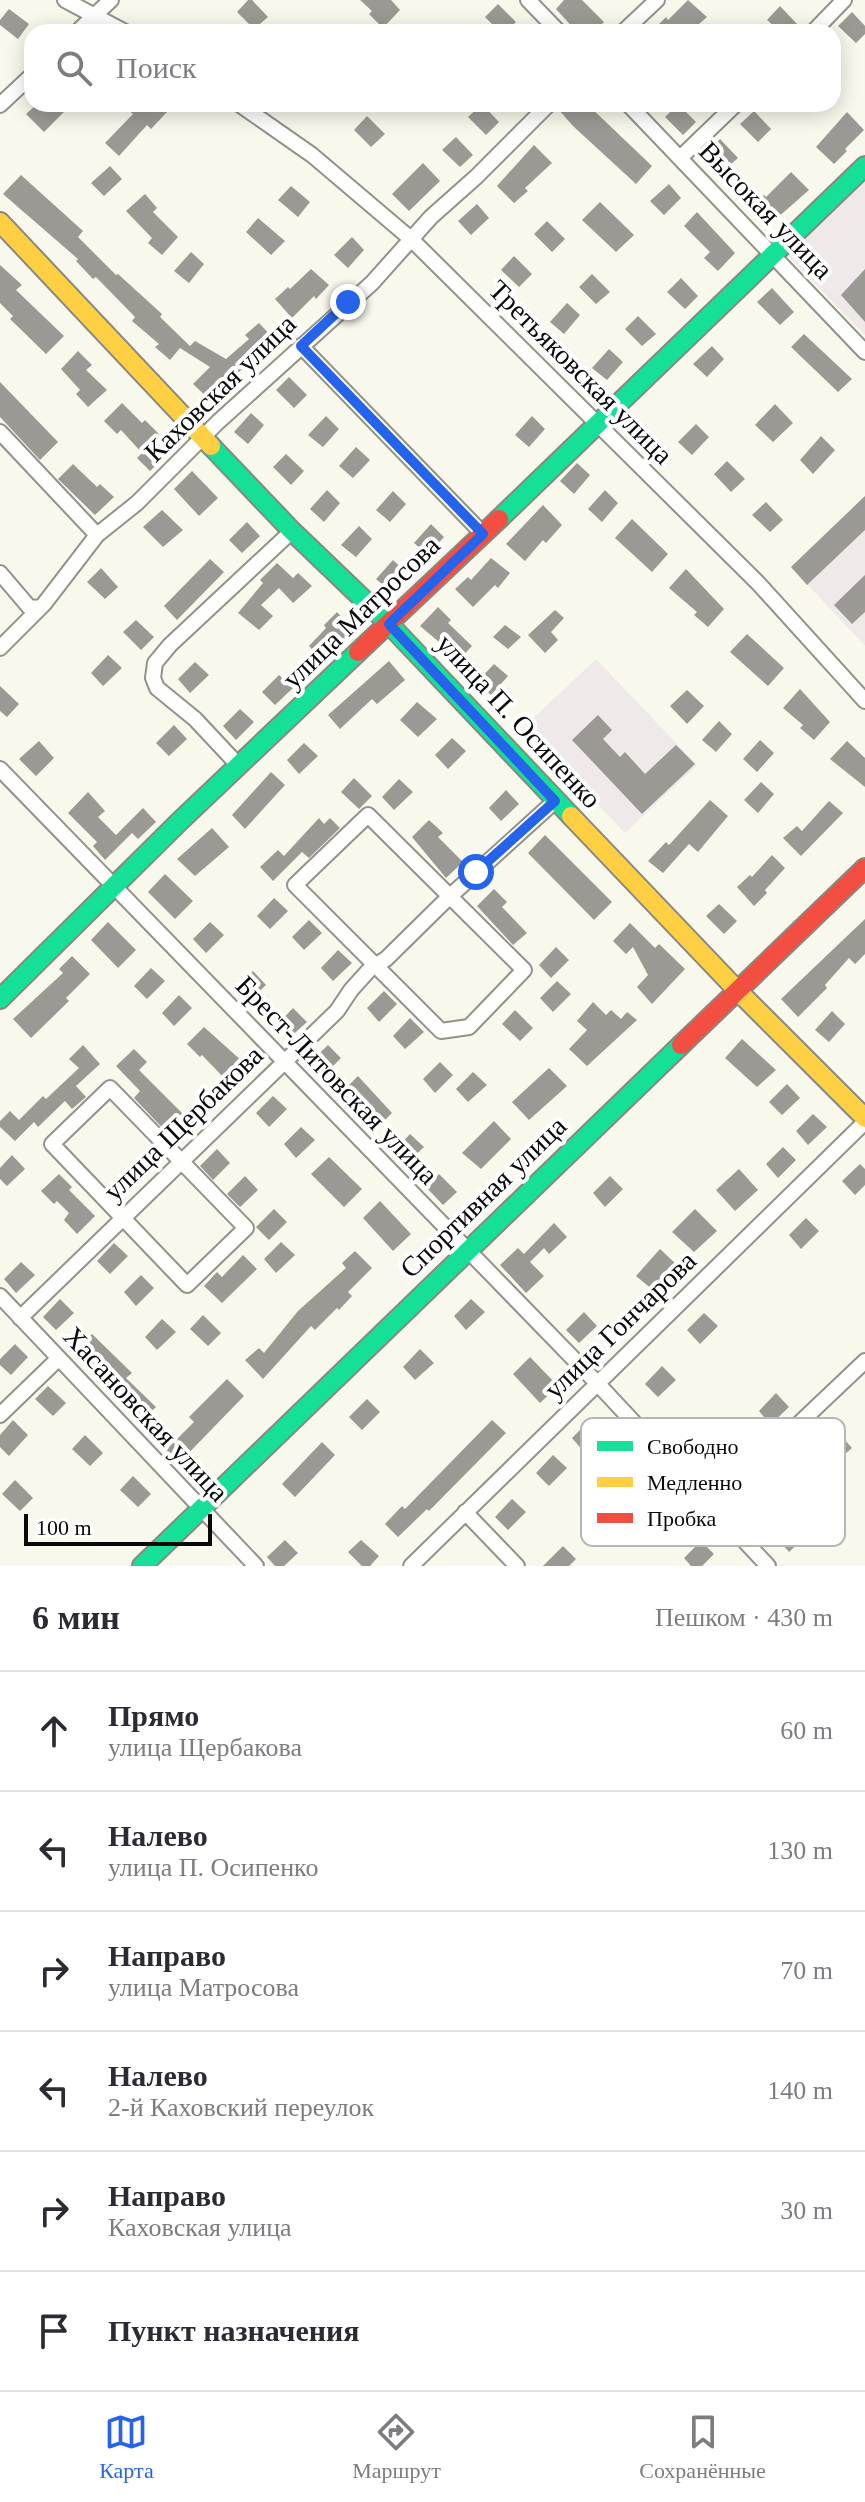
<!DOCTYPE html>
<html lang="ru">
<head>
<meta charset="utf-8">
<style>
	body { margin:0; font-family:Georgia,serif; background:#f7f7f7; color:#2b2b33 }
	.scale { position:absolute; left:24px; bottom:20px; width:188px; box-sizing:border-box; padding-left:8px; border:4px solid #0a0a0a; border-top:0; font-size:22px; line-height:28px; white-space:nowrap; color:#0a0a0a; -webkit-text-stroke:6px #fff; paint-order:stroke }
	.stop { position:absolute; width:24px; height:24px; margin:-18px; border:6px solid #2563eb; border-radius:50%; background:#fff }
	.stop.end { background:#2563eb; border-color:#fff; box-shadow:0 2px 8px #0008 }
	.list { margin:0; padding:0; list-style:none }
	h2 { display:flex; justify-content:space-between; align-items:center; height:104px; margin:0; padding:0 32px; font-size:34px }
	h2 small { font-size:26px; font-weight:400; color:#7c7c81 }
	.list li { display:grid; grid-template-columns:52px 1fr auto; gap:24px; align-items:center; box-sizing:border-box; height:120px; padding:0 32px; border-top:2px solid #e1e1e2 }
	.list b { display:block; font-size:30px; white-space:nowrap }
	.list p { margin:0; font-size:26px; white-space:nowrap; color:#7c7c81 }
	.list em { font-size:26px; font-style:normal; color:#7c7c81 }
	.icon { flex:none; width:44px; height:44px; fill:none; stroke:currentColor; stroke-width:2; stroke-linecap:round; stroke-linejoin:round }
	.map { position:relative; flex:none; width:865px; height:1566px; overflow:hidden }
	.search { position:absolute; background:#fff; box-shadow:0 4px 20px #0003; left:24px; right:24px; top:24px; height:88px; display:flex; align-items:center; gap:20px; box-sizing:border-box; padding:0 28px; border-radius:24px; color:#7c7c81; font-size:30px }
	.sheet { height:824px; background:#fff }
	nav { display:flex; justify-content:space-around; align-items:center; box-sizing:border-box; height:112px; border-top:2px solid #e1e1e2; background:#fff; font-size:22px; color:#7c7c81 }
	nav a { display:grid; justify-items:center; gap:4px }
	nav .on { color:#2563eb }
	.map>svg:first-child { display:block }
</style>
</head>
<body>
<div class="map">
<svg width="865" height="1566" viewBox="0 0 865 1566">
	<rect width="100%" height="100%" fill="#f9f8ec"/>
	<!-- industrial -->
	<path fill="#f0e9ea" d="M865 181V335L787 255Z
		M865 496V646L791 567Z
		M596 659 697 765 625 833 524 727Z"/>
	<!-- building -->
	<path fill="#9b9993" d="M248 0H252L268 17 254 29 237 12Z
		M360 0H391L400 10 383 28 369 14 372 11Z
		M564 0H582L604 22 594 32H577L556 9Z
		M688 0 707 17 690 32H651L666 17 668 20Z
		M498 4 516 22 505 32H500L485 17Z
		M780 6 798 25 790 32H780L767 20Z
		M9 9 29 24 18 39 0 25V20Z
		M852 12 865 26V34L856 43 838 26Z
		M37 104H72L44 132 26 114Z
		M136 104H158L167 112 151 129 147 125 119 156 105 143 133 114 130 111Z
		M482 104 499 122 486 135 468 117Z
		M564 104H587L652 166 636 184 573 126 558 109Z
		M678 104 696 122 683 135 665 117Z
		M754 111 771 129 758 142 740 124Z
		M847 112 864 130 845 149 847 151 834 164 816 147Z
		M367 116 385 134 371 147 354 130Z
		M456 137 473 155 460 167 442 150Z
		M720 139 738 158 724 170 707 153Z
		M534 145 552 163 525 188 528 191 514 203 497 186Z
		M423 163 440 181 409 211 392 194Z
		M110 166 122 179 104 196 91 183Z
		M791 172 809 190 768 226 751 208 764 195 766 197Z
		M21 175 83 231 78 237 116 275 118 274 162 314 160 317 190 346 195 341 226 359 249 339 245 335 259 323 276 341 222 386 224 388 212 402 193 384 210 367 180 348 170 360 155 347 159 344 132 321 135 317 96 277 93 279 76 261 78 259 3 194Z
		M669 184 681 198 664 215 650 201Z
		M291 186 310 202 298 217 278 200Z
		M145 194 157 208 153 212 178 237 162 255 148 243 152 238 126 211Z
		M600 202 634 235 616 252 582 220Z
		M477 204 489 218 471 235 458 221Z
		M697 212 735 253 718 271 704 258 710 252 684 226Z
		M258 218 285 241 271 255 246 232Z
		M547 221 565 239 552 252 534 234Z
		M352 237 364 250 348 268 334 255Z
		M191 252 204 264 189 283 174 271Z
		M514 256 532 274 519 287 501 270Z
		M0 265 22 285 16 290 64 336 46 354 10 319 13 316 0 303Z
		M311 269 329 285 316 299 314 296 292 318 275 299 288 287 290 289Z
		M865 269V322L841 295Z
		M592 274 610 292 596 304 579 287Z
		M681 278 698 296 685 309 667 292Z
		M772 288 794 312 780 325 757 302Z
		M567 303 580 315 564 334 550 322Z
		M638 316 656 334 642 346 625 329Z
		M804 334 852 379 838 392 791 347Z
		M712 346 724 359 707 377 693 364Z
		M609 349 623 362 607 380 592 368Z
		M78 351 92 365 86 370 107 390 88 407 76 394 80 390 61 369Z
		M289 377 307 395 294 408 276 390Z
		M0 382 58 442 40 460 0 417Z
		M122 403 142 423 145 420 159 434 153 439 168 454 150 471 137 458 142 453 121 430 117 434 104 421Z
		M775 404 793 423 773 442 755 425Z
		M251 413 264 425 248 444 234 432Z
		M326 416 339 429 323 447 308 435Z
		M532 416 545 429 529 447 515 435Z
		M696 424 709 437 692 455 678 442Z
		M821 436 835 450 813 474 800 460Z
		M356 447 370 460 353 478 339 466Z
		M286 454 304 471 291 485 273 467Z
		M727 461 745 479 731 492 714 474Z
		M577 463 590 475 574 494 560 481Z
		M73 464 97 487 100 484 114 497 95 515 58 479Z
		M192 471 218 498 199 516 174 489Z
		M327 490 340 503 324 522 310 509Z
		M605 490 618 503 602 522 588 509Z
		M393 491 406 504 390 522 376 510Z
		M865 496V530L807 585 791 567Z
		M766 502 783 520 770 532 752 515Z
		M543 505 562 525 546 543 543 540 525 561 506 544Z
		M162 510 183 530 163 547 143 527Z
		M632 519 668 554 652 572 615 538Z
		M247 522 260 536 242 553 229 540Z
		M431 524 444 537 428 555 414 543Z
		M359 526 372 539 356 557 341 545Z
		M491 558 510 573 498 588 495 585 473 607 455 589 468 577 471 580Z
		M210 559 224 572 177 620 164 606Z
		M393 560 406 572 390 591 376 579Z
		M277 563 293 578 298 573 312 586 293 603 279 588 261 605 273 616 259 630 238 613 263 583 260 580Z
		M101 568 118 587 105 599 87 582Z
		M686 569 724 609 708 627 694 615 697 612 669 588Z
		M865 575V612L852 624 834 605Z
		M438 607 451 620 448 623 472 646 455 664 441 652 445 647 420 626Z
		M555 610 564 618 551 632 558 640 545 653 528 635Z
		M337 612 354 631 321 659 309 646 326 628 324 625Z
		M136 620 154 637 141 650 123 632Z
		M505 625 521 637 508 649 493 637Z
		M747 634 784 668 768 686 730 652Z
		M108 655 122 668 103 686 91 673Z
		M389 661 405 680 377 704 372 699 340 729 328 715Z
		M195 662 209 675 190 693 178 679Z
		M494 664 508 676 491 695 477 682Z
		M279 675 293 688 275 705 262 692Z
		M0 686 19 704 7 717 0 711Z
		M800 689 830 722 814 740 800 728 803 725 783 708Z
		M687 690 704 706 687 724 670 706Z
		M417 702 437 719 418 737 400 720Z
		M240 709 254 722 236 740 223 726Z
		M598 715 612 730 603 739 620 757 625 752 645 774 676 745 695 764 642 814 572 740Z
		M719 721 732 734 716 752 702 740Z
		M174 725 187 739 169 756 156 743Z
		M452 738 466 751 448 769 435 755Z
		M760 740 774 753 757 772 743 759Z
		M39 741 54 758 36 776 19 759Z
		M847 741 865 758V787L830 759Z
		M304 743 318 756 299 774 287 760Z
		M271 772 285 785 245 829 232 815Z
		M354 778 372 796 359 809 341 792Z
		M399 779 413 792 394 810 382 797Z
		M761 782 774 794 758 813 744 800Z
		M506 790 519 804 501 821 489 808Z
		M88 792 105 811 98 817 116 835 143 808 156 822 138 839 132 833 105 860 93 846 97 842 68 813Z
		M710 800 728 816 698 852 689 844 663 873 648 861 666 842 669 845Z
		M829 801 843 813 801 856 783 838 797 826 802 831Z
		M319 818 324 824 330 818 340 828 309 858 302 852 273 881 260 867 278 850 284 856Z
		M429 820 443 833 438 837 463 862 446 878 412 837Z
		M212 828 229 847 195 876 177 859Z
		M545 835 612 902 594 920 528 853Z
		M772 855 785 868 765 890 767 893 754 906 737 887 750 875 752 877Z
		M165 874 193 901 175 919 148 892Z
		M494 889 507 902 502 907 527 933 513 945 477 906Z
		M274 898 288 911 270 929 257 916Z
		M719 904 737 921 724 934 706 916Z
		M865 919V954L855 964 849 958 825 985 827 988 798 1017 781 999Z
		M309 920 322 933 304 950 292 937Z
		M108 922 136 950 118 968 91 940Z
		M210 922 224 935 206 953 193 939Z
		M630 923 655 948 659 944 685 969 652 1004 637 987 648 975 633 947 626 954 613 941Z
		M556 947 569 960 551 978 539 965Z
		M338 950 352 963 333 981 321 968Z
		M72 956 90 974 66 998 69 1001 31 1038 13 1019 63 973 59 969Z
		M151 968 165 981 147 999 134 986Z
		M253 971 266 985 248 1002 236 989Z
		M557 981 571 994 553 1012 540 998Z
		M384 991 397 1004 379 1022 367 1008Z
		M179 995 192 1008 174 1026 162 1013Z
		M593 1002 606 1015 611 1010 621 1019 627 1012 637 1020 587 1066 569 1049 587 1030 577 1021Z
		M293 1008 307 1022 288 1039 276 1026Z
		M515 1010 533 1028 520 1041 502 1024Z
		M832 1011 845 1024 829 1042 815 1030Z
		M410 1018 424 1032 405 1049 393 1036Z
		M204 1027 243 1062 225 1079 202 1055 200 1057 187 1044Z
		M742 1039 776 1070 757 1087 725 1058Z
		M83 1045 100 1064 76 1086 86 1097 72 1109 65 1101 38 1127 34 1122 15 1141 0 1127V1121L10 1111 19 1120 43 1096 46 1099 79 1068 69 1059Z
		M328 1045 341 1058 323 1076 310 1062Z
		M134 1049 147 1062 139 1070 189 1120 171 1137 134 1098 140 1091 116 1066Z
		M440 1062 453 1075 435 1093 423 1079Z
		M549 1068 567 1086 529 1120 512 1102Z
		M473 1072 487 1085 468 1102 456 1089Z
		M358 1076 392 1113 374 1131 341 1093Z
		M787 1084 800 1098 782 1115 769 1102Z
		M273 1096 287 1109 269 1127 256 1113Z
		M813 1114 827 1127 808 1145 796 1131Z
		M494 1121 511 1139 481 1169 462 1153Z
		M301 1127 315 1140 296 1158 284 1144Z
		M410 1134 424 1147 405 1165 393 1152Z
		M783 1147 796 1160 778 1178 766 1164Z
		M217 1149 230 1163 213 1180 200 1166Z
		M12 1155 25 1169 7 1186 0 1179V1168Z
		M329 1157 362 1189 344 1207 311 1174Z
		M860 1164 865 1169V1185L855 1195 842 1181Z
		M739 1169 758 1190 735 1211 716 1190Z
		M59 1174 72 1187 69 1190 95 1216 77 1234 64 1220 69 1213 57 1201 54 1204 41 1191Z
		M439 1174 457 1192 443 1205 426 1187Z
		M245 1176 258 1190 240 1207 227 1194Z
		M610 1176 623 1189 605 1207 593 1193Z
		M380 1201 411 1234 393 1251 363 1218Z
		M274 1209 287 1222 269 1240 256 1227Z
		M695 1209 717 1231 694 1252 672 1232Z
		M806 1218 819 1231 801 1249 789 1235Z
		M554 1223 567 1237 549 1254 544 1248 530 1262 544 1276 526 1293 500 1265 518 1248 524 1254Z
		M281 1242 295 1255 276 1273 264 1259Z
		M114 1243 128 1256 110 1274 97 1261Z
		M660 1249 677 1265 653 1290 636 1276Z
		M355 1251 372 1268 348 1292 352 1296 339 1310 337 1308 315 1330 311 1326 263 1379 245 1360 259 1348 264 1353 298 1311 346 1268 342 1263Z
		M243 1255 257 1269 222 1303 204 1286 217 1272 222 1277Z
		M21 1262 35 1275 16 1293 4 1279Z
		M141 1275 154 1288 136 1306 124 1292Z
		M60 1299 74 1313 56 1330 43 1317Z
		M471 1299 485 1312 466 1330 454 1316Z
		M584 1312 597 1326 579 1343 566 1330Z
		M704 1313 718 1326 700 1344 687 1330Z
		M203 1315 221 1333 208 1346 190 1329Z
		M162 1319 176 1332 157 1350 145 1337Z
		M92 1334 132 1373 126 1378 156 1407 142 1420 75 1352Z
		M15 1344 28 1357 11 1375 0 1365V1359Z
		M420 1349 434 1363 415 1380 403 1367Z
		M530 1357 558 1386 540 1403 513 1374Z
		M662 1366 676 1380 658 1397 645 1384Z
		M227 1379 244 1396 179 1463 166 1450 194 1422 189 1417Z
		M48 1386 66 1403 53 1416 35 1399Z
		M776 1393 789 1407 759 1436 765 1442 747 1459 735 1446 764 1417 759 1411Z
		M367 1399 380 1412 362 1430 349 1417Z
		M13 1420 28 1435 9 1456 0 1447V1435Z
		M492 1420 506 1433 429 1511 427 1509 398 1537 385 1524 402 1506 405 1509Z
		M589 1421 616 1449 597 1467 572 1438Z
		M835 1429 852 1448 838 1460 837 1459 814 1482 795 1465Z
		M85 1435 103 1453 90 1466 72 1449Z
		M322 1442 335 1455 295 1497 282 1484Z
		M553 1455 567 1468 549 1486 536 1473Z
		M133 1476 151 1494 138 1507 120 1490Z
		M15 1480 33 1498 20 1511 2 1494Z
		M512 1499 526 1512 508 1530 495 1517Z
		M794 1521 808 1534 789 1552 777 1538Z
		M285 1540 298 1553 284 1566H275L267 1557Z
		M361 1540 379 1556 370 1566H362L348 1552Z
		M701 1541 714 1554 702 1566H691L684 1558Z
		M563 1546 576 1559 569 1566H543Z"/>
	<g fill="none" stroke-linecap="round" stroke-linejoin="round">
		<defs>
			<path id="street" d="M65 0 125 32
				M528 0 559 32
				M77 32 111 0
				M623 32 657 0
				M813 32 844 0
				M239 104 312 155 411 239 758 583 865 701
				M628 104 865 352
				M0 105 32 75
				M680 158 736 104
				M301 346 483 534
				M0 432 97 535
				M0 573 29 607 39 608
				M0 648 44 604 97 535 137 503 218 422 372 283 431 217 476 177 549 104
				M239 766 195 719 157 688 153 678 155 663 170 645 292 531
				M0 769 597 1383 768 1566
				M368 815 524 970 469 1027 441 1031 295 885Z
				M110 1088 246 1228 187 1285 52 1144Z
				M0 1296 256 1566
				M20 1318 337 1011 351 990 370 969 386 959 448 898 555 801
				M0 1415 58 1359
				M711 1507 865 1361
				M465 1512 517 1566
				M411 1566 865 1122"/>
			<path id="fast" d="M211 446 292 531 389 624 571 816
				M499 519 865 166
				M0 999 180 821 358 652
				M142 1566 681 1045"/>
			<path id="slow" d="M0 222 211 446
				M571 816 737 990 865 1118"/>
			<path id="jam" d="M358 652 499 519
				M681 1045 865 868"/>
		</defs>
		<!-- street casing -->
		<use href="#street" stroke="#92918c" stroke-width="18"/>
		<!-- fast casing -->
		<use href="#fast" stroke="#888882" stroke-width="22"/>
		<!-- slow casing -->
		<use href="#slow" stroke="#888882" stroke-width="22"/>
		<!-- jam casing -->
		<use href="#jam" stroke="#888882" stroke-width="22"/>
		<!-- street -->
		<use href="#street" stroke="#fefefc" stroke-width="14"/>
		<!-- fast -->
		<use href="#fast" stroke="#16e098" stroke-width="18"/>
		<!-- slow -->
		<use href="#slow" stroke="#ffcf43" stroke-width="18"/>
		<!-- jam -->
		<use href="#jam" stroke="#f24e42" stroke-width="18"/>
	</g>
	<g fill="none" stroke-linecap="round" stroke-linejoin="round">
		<!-- route -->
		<path stroke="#2563eb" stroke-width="10" d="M348 302 301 346 483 534 389 624 555 801 476 872"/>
	</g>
	<g text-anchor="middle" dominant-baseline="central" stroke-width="8" stroke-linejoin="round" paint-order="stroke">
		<!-- street labels -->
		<g font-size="28" fill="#0a0a0a" stroke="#fff">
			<text transform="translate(766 210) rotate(46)">Высокая улица</text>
			<text transform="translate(581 372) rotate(45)">Третьяковская улица</text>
			<text transform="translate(220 388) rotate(-44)">Каховская улица</text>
			<text transform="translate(361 612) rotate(-44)">улица Матросова</text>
			<text transform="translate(519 721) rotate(47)">улица П. Осипенко</text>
			<text transform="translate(337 1080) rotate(46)">Брест-Литовская улица</text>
			<text transform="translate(183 1123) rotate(-44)">улица Щербакова</text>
			<text transform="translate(483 1197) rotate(-44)">Спортивная улица</text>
			<text transform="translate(620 1325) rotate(-44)">улица Гончарова</text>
			<text transform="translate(146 1414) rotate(47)">Хасановская улица</text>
		</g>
	</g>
	<!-- legend -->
	<rect x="581" y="1418" width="264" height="128" rx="12" fill="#fff" stroke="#b6b6b6" stroke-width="2"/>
	<rect x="597" y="1441" width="36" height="10" fill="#16e098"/>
	<rect x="597" y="1477" width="36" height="10" fill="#ffcf43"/>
	<rect x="597" y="1513" width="36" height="10" fill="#f24e42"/>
	<g font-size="22" fill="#0a0a0a">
		<text x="647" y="1454">Свободно</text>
		<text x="647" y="1490">Медленно</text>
		<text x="647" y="1526">Пробка</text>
	</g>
</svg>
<div class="scale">100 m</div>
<div class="stop" style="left:476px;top:872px"></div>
<div class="stop end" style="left:348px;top:302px"></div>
<div class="search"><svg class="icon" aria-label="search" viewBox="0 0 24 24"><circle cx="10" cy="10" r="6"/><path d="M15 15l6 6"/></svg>Поиск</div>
</div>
<section class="sheet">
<h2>6 мин<small>Пешком · 430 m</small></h2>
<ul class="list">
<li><svg class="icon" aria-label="ahead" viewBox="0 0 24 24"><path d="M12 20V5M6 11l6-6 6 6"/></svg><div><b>Прямо</b><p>улица Щербакова</p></div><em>60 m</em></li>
<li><svg class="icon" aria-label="left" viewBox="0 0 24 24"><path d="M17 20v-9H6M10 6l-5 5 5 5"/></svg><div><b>Налево</b><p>улица П. Осипенко</p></div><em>130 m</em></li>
<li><svg class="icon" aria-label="right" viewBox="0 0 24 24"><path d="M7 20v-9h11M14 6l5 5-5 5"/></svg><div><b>Направо</b><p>улица Матросова</p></div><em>70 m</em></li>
<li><svg class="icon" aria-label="left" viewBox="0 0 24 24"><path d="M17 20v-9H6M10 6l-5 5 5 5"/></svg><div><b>Налево</b><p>2-й Каховский переулок</p></div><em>140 m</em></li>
<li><svg class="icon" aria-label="right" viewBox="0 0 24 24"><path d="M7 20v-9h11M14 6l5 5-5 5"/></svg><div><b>Направо</b><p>Каховская улица</p></div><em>30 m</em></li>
<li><svg class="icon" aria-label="arrive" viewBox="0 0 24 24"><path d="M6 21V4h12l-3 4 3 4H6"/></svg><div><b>Пункт назначения</b></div></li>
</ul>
</section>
<nav>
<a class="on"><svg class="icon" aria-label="map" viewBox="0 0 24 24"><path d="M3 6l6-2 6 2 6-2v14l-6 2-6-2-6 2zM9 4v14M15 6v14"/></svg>Карта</a>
<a><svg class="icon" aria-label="directions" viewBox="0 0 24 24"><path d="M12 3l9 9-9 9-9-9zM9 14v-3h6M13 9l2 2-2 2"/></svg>Маршрут</a>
<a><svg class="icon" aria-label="saved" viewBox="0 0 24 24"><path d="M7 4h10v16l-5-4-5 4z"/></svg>Сохранённые</a>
</nav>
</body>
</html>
